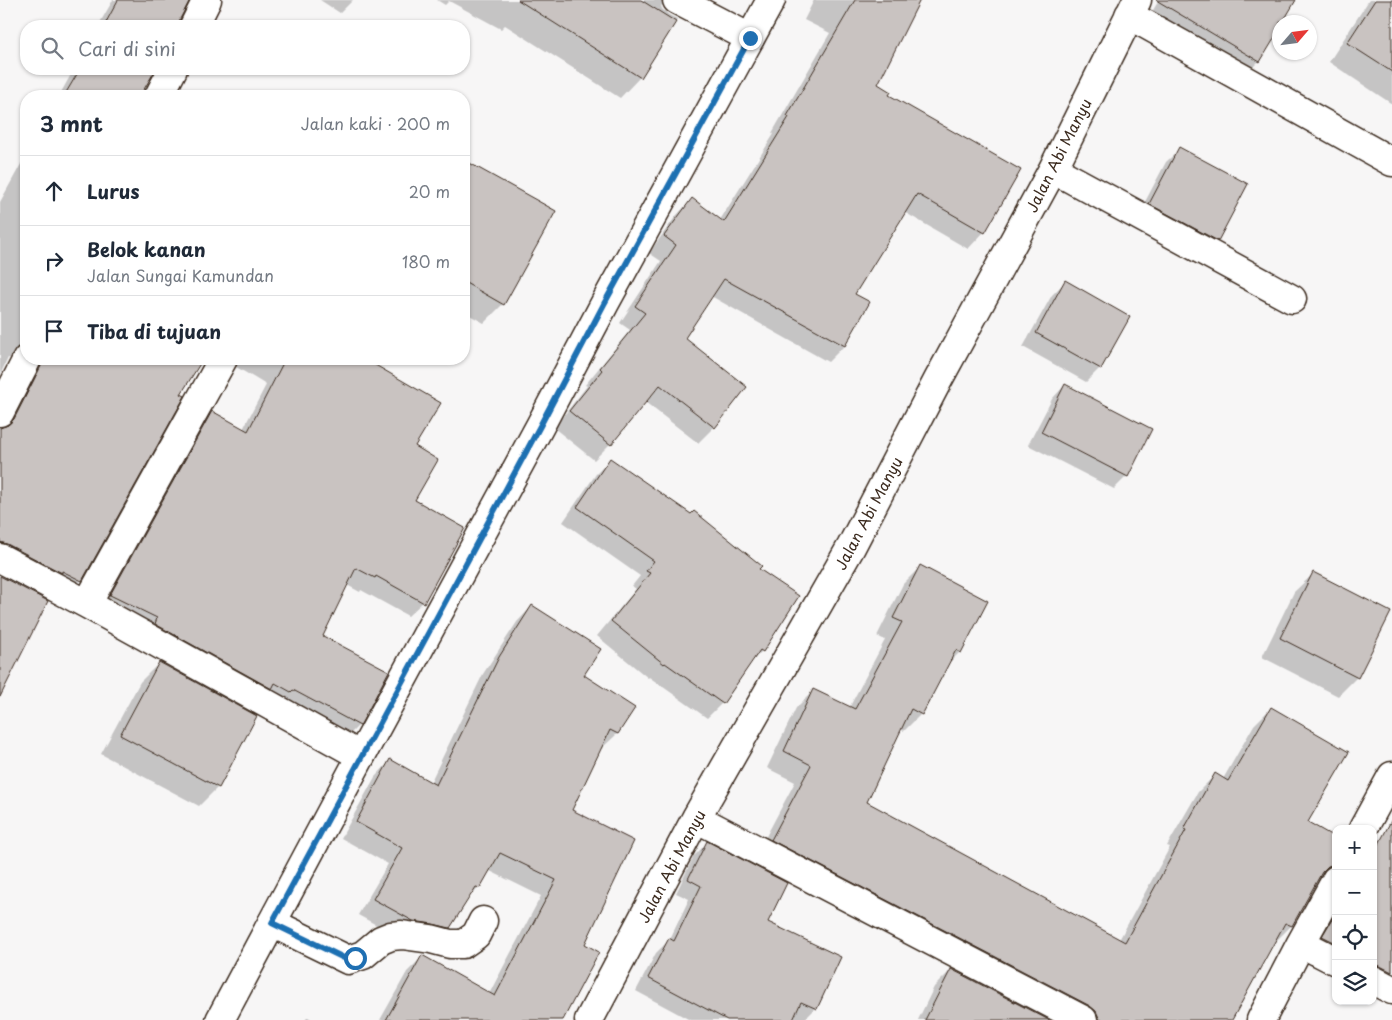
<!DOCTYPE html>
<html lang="id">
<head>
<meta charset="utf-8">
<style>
	body { margin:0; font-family:"Playpen Sans",sans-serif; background:#f6f6f7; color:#1f2937 }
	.controls { position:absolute; right:15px; bottom:15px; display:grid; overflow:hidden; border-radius:10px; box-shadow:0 1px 4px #0004 }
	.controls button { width:45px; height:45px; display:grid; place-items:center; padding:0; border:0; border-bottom:1px solid #e0e1e3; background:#fff; color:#1f2937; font:25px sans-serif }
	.compass { position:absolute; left:1272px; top:15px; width:45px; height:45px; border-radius:50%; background:#fff; box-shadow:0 1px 4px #0004; rotate:62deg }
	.stop { position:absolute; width:15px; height:15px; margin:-11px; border:4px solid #1f6fb2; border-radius:50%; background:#fff }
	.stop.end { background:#1f6fb2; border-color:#fff; box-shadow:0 1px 5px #0008 }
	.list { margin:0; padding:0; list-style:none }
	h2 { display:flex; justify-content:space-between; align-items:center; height:65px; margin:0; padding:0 20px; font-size:21px }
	h2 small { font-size:16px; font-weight:400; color:#747a83 }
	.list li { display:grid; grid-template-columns:32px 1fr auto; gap:15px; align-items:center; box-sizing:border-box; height:70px; padding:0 20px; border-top:1px solid #e0e1e3 }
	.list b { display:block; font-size:19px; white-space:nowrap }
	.list p { margin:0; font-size:16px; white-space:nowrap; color:#747a83 }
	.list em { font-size:16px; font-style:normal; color:#747a83 }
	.icon { flex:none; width:28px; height:28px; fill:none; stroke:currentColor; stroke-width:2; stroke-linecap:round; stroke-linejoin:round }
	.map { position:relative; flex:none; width:1392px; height:1020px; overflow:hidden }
	.search { position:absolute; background:#fff; box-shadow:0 1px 4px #0004; left:20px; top:20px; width:450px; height:55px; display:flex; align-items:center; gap:12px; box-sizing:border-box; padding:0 18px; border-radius:20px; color:#747a83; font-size:19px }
	.panel { position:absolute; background:#fff; box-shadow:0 1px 4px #0004; left:20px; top:90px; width:450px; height:275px; border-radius:20px }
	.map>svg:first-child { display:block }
</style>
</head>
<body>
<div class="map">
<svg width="1392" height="1020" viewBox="0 0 1392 1020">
	<rect width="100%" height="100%" fill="#f7f6f6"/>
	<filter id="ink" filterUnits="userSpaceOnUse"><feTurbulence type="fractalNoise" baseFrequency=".02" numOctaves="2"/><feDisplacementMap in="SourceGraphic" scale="10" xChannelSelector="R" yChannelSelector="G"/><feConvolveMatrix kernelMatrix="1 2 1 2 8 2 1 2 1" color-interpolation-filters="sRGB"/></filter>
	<g filter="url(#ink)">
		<!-- shadow -->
		<path fill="#0003" d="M113 0H188L179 19 178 26H98Z
			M320 0H353L340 13Z
			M437 0H690L674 11 661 5 662 9 669 15 677 19 640 77 620 98 505 25 501 29 449 1 445 5Z
			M814 0H918L877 84 888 95 984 232 968 249 904 212 854 294 868 302 844 346 828 362 711 296 683 338 745 387 714 427 698 443 645 402 610 444 594 460 554 428 587 386 585 385 630 330 620 323 661 261 649 253 676 216 692 199 720 220 774 134 772 133 830 33 804 20Z
			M1159 0H1282L1292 5 1282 22H1280L1259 61 1240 80 1145 24Z
			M1369 0H1392V104L1329 62Z
			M74 69H154L139 96H59Z
			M1180 149 1217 240 1203 253 1137 217 1166 162Z
			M26 155V359H202L179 395 81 580 66 595 0 563V428H3L27 381 20 360 8 358 0 375V202Z
			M464 161 554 212 503 304 484 323 464 312Z
			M1065 282 1128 317 1100 368 1086 382 1023 347 1052 295Z
			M223 359H363L439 404 413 447V500L423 602 408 616 361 590 360 592 347 585 322 636 359 725 344 740 96 610 198 427 212 413 243 429 266 385Z
			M1065 385 1127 476 1114 489 1028 445 1052 399Z
			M611 459 757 570 762 651 747 666 722 703 707 718 649 677 648 678 597 636 636 589 632 586 640 576 563 522 596 474Z
			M920 567 960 652 947 665 921 714 904 731 900 729 865 803 1119 940 1170 847 1167 846 1198 792 1215 775 1223 779 1254 725 1271 708 1306 823 1336 839V976L1332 969 1306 954 1327 883 1318 881 1316 882 1291 926 1274 943 1273 942 1231 1020H1067L755 857 795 782 767 768 796 708 813 691 849 708 885 640 877 636 903 584Z
			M1314 573 1357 677 1338 696 1262 657 1294 592Z
			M532 606 582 676 633 708 617 734 601 749 600 748 571 811 583 945 562 1020H380L407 972 422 957 489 994 541 896 488 870 479 888 466 900 450 927 434 943 397 936 358 915 388 864 341 838 375 777 390 761 430 783 483 674 517 622Z
			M159 663 218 787 199 806 101 754 140 682Z
			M707 843 766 922 840 957 815 1009 804 1020H799L794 1018 792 1020H690L636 991 656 953 670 939 689 899 676 893 694 856Z
			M1380 844 1392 851V1007L1388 998 1373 988V851Z
			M951 970 1047 1020H918L934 987Z
			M308 1017 313 1020H305Z"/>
		<!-- building -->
		<path fill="#c9c3c1" stroke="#3b2a1e" d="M118 0H190L180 19 178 26H104Z
			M518 0H641L676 22 641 78Z
			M855 0H920L878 84 891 92 889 95 1021 170 985 233 917 194 855 294 870 302 845 346 724 279 685 338 747 387 715 428 660 385 611 445 569 411 602 370 600 368 645 313 635 306 676 245 664 236 692 198 724 222 789 117 787 116Z
			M1156 0H1296L1283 22H1280V29L1260 62Z
			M1375 0H1392V72L1347 43Z
			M80 69H156L140 96H64Z
			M1179 147 1248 184 1218 241 1149 204Z
			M464 160 556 211 504 305 464 282Z
			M1065 280 1130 317 1101 369 1036 333Z
			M43 359H203L181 394 185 396 82 581 62 571V573L7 544 0 542V428L8 425 14 419 41 366Z
			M285 359H365L441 403 415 446 438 460 415 500 465 528 424 603 376 576 375 578 356 568 323 636 389 671 360 726 293 690 291 692 275 683 272 689 155 624 157 618 110 595 212 411 248 431Z
			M1065 384 1152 429 1128 477 1041 432Z
			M610 458 691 514 694 511 762 566 759 569 799 596 763 652 760 650 723 704 665 663 664 664 611 621 650 573 646 571 654 561 577 507Z
			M920 565 988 601 961 653 956 650 922 715 911 709 867 802 1125 942 1186 830 1184 829 1215 773 1228 781 1271 707 1349 752 1308 822 1336 838V864L1328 866 1322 872 1292 926 1285 923 1232 1020H1100L1096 1011 1090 1006 771 840 811 765 784 751 813 689 855 709 902 622 893 618Z
			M1313 572 1391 612 1358 678 1280 638Z
			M0 576 48 601 0 697Z
			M532 605 601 649 584 675 635 708 618 734 610 730 572 810 634 841 585 944 599 952 563 1020H386L422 955 495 996 556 880 500 853 480 888 476 887 450 928 433 924 413 921 373 899 402 848 356 822 390 759 436 785 499 657Z
			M159 662 257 716 219 788 120 735Z
			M1392 819V972L1380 966 1373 965V855Z
			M707 841 787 883 768 922 841 957 817 1009 801 1002 793 1020H727L648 978 669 938 674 941 701 886 688 879Z
			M1336 913V943L1322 936Z
			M951 969 1049 1020H925Z"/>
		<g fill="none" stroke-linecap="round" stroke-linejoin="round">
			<defs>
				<path id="minor" d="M677 0 750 38
					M1129 15 1392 162
					M194 26 207 0
					M159 96 173 69
					M1053 169 1292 299
					M0 412 27 359
					M0 558 87 604 361 756
					M87 604 223 359
					M696 818 1083 1020
					M1363 829 1392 776
					M272 923 348 960 363 955 381 940 391 936 402 935 431 939 450 944H463L476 935 483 921
					M1301 943 1336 880
					M1373 980 1392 990
					M589 1020 696 818 851 547 938 380 1053 169 1137 0
					M1261 1020 1301 943 1336 961"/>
				<path id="major" d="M220 1020 361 756 540 426 605 303 771 0"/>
			</defs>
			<!-- minor casing -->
			<use href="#minor" stroke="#3b2a1e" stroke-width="31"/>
			<!-- major casing -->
			<use href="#major" stroke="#3b2a1e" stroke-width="31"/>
			<!-- minor -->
			<use href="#minor" stroke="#fff" stroke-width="28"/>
			<!-- major -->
			<use href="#major" stroke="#fff" stroke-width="28"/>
		</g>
	</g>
	<g fill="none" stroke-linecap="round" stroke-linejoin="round" filter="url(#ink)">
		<!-- route -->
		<path stroke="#1f6fb2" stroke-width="6" d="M355 958 348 960 272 923 540 426 604 304 750 38"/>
	</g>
	<g text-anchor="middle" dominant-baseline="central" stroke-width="4" stroke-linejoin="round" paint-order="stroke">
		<!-- street labels -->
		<g font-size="15" fill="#3b2a1e" stroke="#fff">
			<text transform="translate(1058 155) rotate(-63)">Jalan Abi Manyu</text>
			<text transform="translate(868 513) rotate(-62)">Jalan Abi Manyu</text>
			<text transform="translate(671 866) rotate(-62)">Jalan Abi Manyu</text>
		</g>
	</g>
</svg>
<div class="controls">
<button>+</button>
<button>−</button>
<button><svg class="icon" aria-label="locate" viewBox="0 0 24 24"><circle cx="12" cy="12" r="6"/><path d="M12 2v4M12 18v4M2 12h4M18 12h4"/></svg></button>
<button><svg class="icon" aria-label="layers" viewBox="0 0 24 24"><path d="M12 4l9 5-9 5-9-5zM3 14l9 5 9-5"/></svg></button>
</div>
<svg class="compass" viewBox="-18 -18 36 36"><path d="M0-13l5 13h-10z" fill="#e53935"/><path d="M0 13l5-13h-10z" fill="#747a83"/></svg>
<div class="stop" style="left:355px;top:958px"></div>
<div class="stop end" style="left:750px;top:38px"></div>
<div class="search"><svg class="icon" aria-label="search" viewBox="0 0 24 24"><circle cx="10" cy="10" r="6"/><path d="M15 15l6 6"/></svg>Cari di sini</div>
<section class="panel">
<h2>3 mnt<small>Jalan kaki · 200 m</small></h2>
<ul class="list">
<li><svg class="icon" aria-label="ahead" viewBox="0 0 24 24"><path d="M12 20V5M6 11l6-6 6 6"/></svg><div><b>Lurus</b></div><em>20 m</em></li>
<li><svg class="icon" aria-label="right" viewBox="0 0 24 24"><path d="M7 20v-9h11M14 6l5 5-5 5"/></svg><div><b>Belok kanan</b><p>Jalan Sungai Kamundan</p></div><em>180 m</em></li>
<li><svg class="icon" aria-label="arrive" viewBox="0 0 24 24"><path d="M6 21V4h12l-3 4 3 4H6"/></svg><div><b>Tiba di tujuan</b></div></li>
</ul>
</section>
</div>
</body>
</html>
